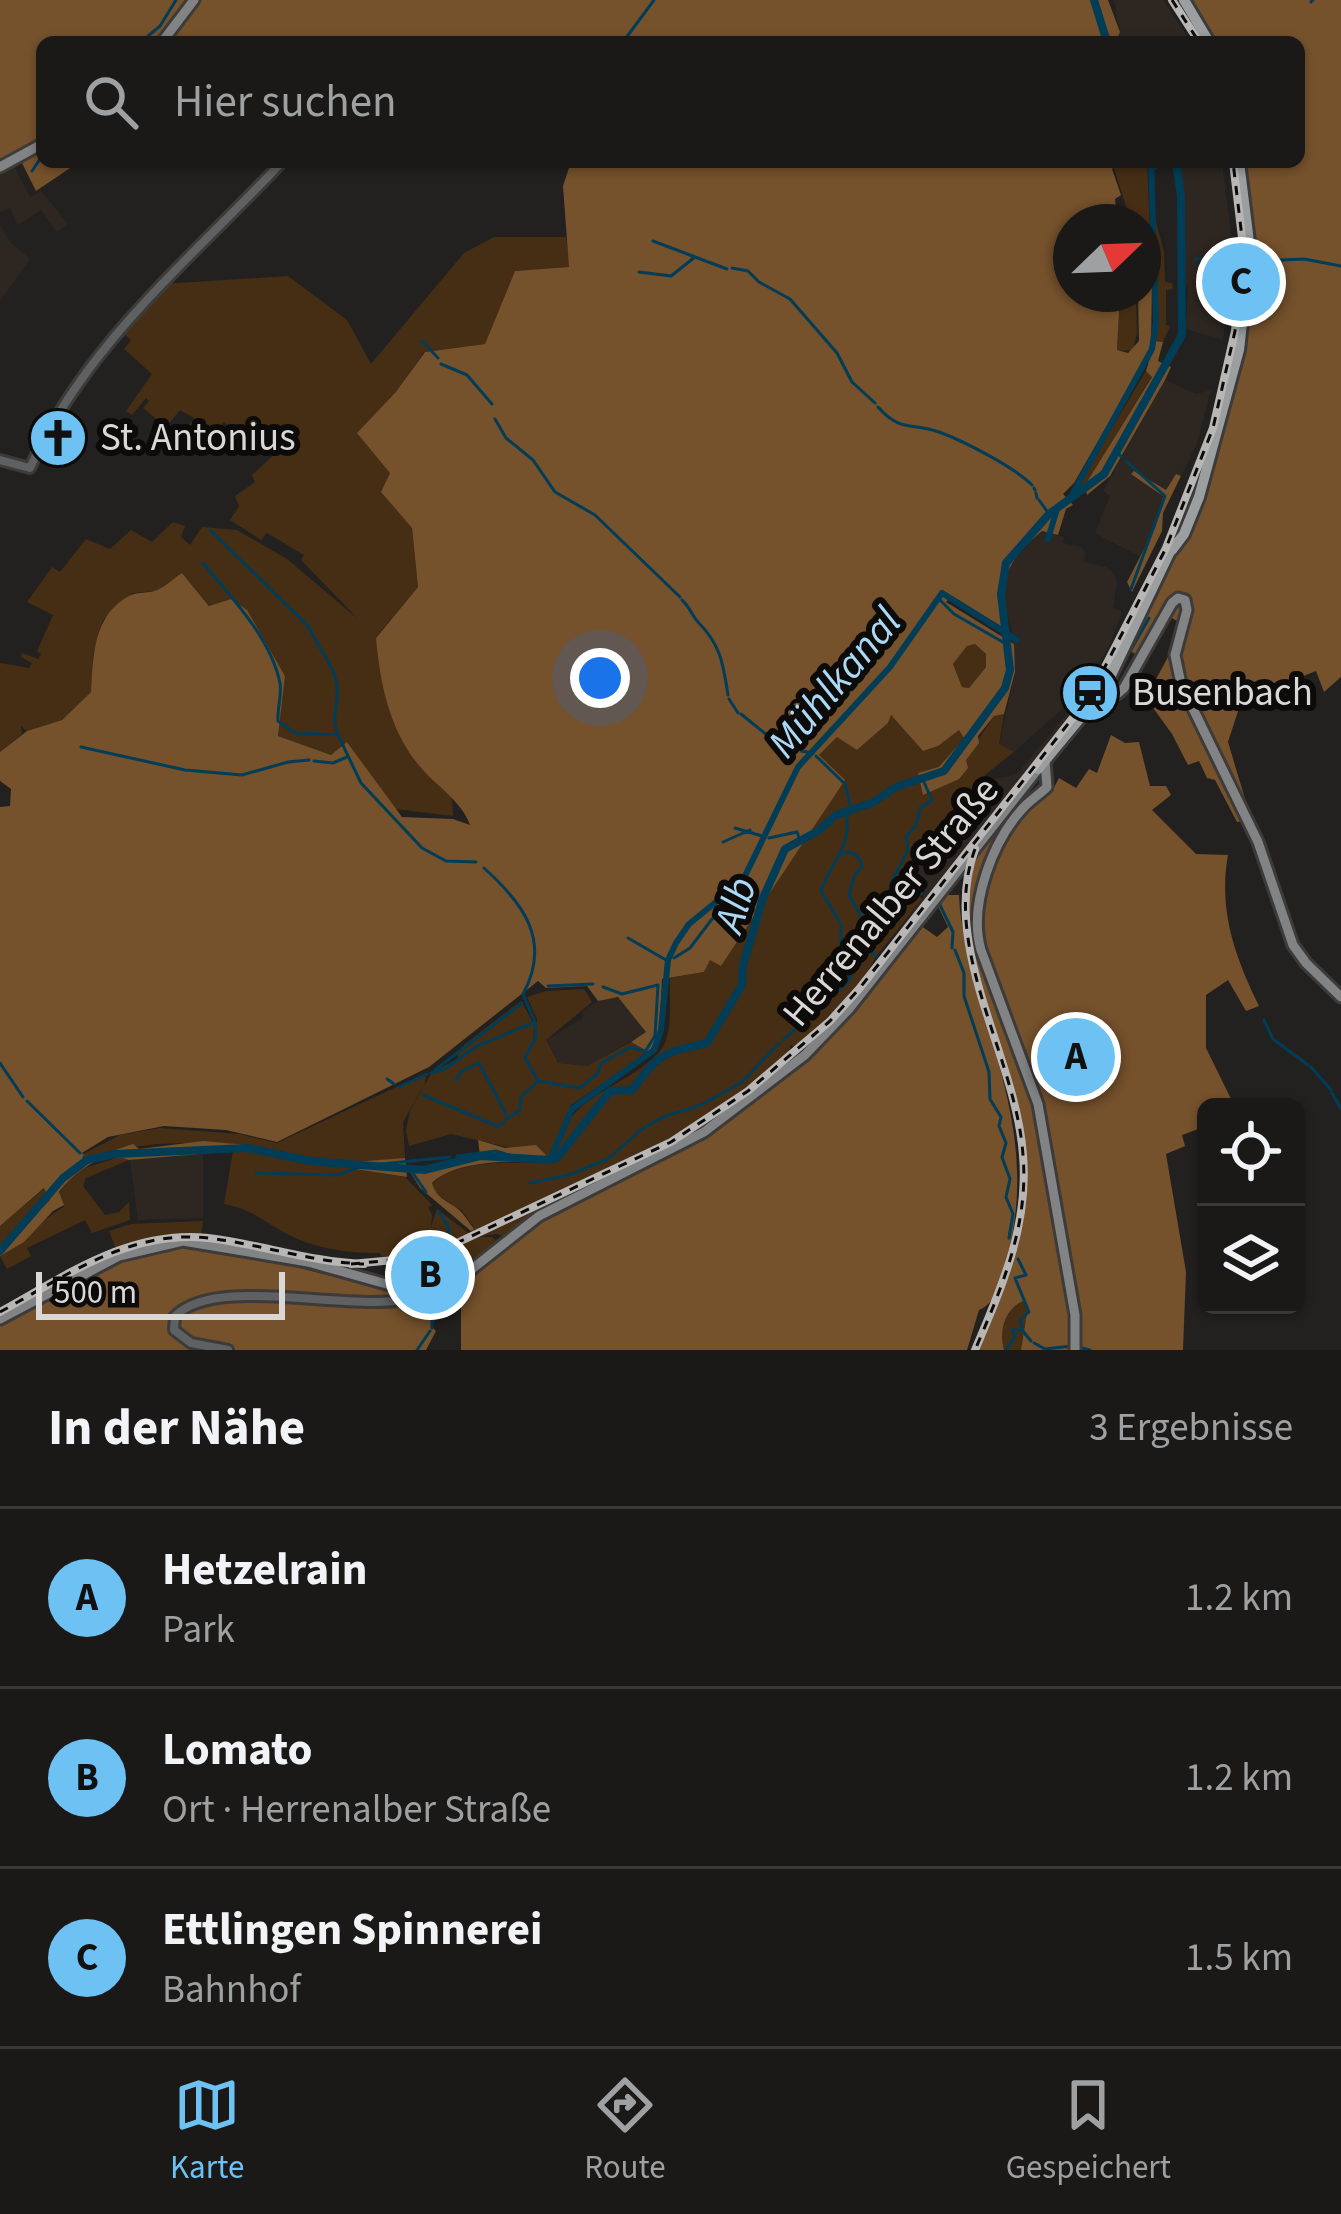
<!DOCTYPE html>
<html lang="de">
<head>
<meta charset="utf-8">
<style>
	body { margin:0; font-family:"Source Sans 3",sans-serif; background:#272624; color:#f1f3f6 }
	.controls { position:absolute; right:36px; bottom:36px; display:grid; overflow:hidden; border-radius:18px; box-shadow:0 3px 9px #0004 }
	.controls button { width:108px; height:108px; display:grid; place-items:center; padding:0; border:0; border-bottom:3px solid #383836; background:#1a1917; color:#f1f3f6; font:60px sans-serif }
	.compass { position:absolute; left:1053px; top:204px; width:108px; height:108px; border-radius:50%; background:#1a1917; box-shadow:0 3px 9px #0004; rotate:67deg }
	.scale { position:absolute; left:36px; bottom:30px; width:249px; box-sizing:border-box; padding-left:12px; border:6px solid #dad8d7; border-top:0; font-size:33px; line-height:42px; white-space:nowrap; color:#dad8d7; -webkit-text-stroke:9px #0c0b0a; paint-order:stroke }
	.you { position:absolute; left:600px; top:678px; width:42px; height:42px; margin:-30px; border:9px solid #fff; border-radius:50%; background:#1a73e8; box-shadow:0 0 0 18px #1a73e833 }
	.badge { display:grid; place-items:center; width:78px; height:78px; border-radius:50%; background:#6dc2f3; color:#111; font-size:39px; font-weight:700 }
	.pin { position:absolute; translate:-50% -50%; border:6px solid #fff; box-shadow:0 3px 12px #0006 }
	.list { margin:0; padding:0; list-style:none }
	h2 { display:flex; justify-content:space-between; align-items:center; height:156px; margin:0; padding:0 48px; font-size:51px }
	h2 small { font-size:39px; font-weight:400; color:#9fa0a1 }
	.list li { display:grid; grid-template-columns:78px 1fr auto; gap:36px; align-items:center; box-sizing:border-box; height:180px; padding:0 48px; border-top:3px solid #383836 }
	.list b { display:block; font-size:45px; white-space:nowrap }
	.list p { margin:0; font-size:39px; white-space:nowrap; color:#9fa0a1 }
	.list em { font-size:39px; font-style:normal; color:#9fa0a1 }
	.icon { flex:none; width:66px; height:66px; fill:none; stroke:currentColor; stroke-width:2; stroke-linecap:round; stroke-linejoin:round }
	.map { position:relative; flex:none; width:1341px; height:1350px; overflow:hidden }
	.search { position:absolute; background:#1a1917; box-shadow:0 3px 9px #0004; left:36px; right:36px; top:36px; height:132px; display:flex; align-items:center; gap:30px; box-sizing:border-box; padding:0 42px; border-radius:18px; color:#9fa0a1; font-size:45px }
	.sheet { height:696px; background:#1a1917 }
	nav { display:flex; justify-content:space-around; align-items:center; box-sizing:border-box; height:168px; border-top:3px solid #383836; background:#1a1917; font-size:33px; color:#9fa0a1 }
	nav a { display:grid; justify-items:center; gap:6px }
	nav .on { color:#6dc2f3 }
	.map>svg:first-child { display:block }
</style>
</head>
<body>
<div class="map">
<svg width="1341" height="1350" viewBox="0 0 1341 1350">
	<rect width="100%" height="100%" fill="#23211f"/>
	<!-- built -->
	<path fill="#2e2721" d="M1114 0H1163L1191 42H1116L1120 32Z
		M1179 162H1222L1234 260 1223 340 1186 329 1188 285 1183 284 1184 200Z
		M1229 162H1234L1242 214 1245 260 1235 342 1213 431 1185 504 1182 502 1215 409 1233 323 1240 235Z
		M13 164 30 197 41 191 68 224 57 232 41 210 18 225 10 208 0 212V170Z
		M0 225 10 242 30 259 0 301Z
		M1165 380 1196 394 1211 390 1197 443 1181 476 1162 496 1155 528 1141 557 1095 533 1110 496 1103 491Z
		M1178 511 1182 513 1160 565 1100 686 853 998 830 1023 797 1047 851 996 922 899 925 892 897 880 912 860 983 777 987 780 1016 775 1099 676Z
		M1042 531 1064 537 1063 543 1081 547 1086 553 1084 562 1106 567 1113 573 1117 581 1113 608 1122 612 1107 651 1060 711 1014 752 999 745 1015 672 1013 635 1002 594 1009 565Z
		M964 879 968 880 965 909 970 941 1017 1111 1026 1180 1017 1247 977 1350H973L1013 1245 1021 1202 1022 1156 1014 1111 967 942 962 909Z
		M612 996 623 1001 647 1032 587 1066 558 1063 546 1040 583 1018 582 1011 598 1001Z
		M795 1049 798 1050 750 1091 678 1140 475 1234 679 1136 740 1095Z
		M192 1152 203 1154V1218L138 1220 130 1160Z
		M191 1235 367 1265 332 1263 212 1240H164L110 1254 0 1314 106 1253 166 1236Z"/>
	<!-- green -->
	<path fill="#462e14" d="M1119 162H1147L1152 278 1143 279V222H1131L1114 168Z
		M1154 214 1164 252 1165 282 1172 283 1173 289 1166 290V325L1170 326 1163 342 1155 341Z
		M494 237H566L570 267 515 271 485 344 424 352 395 393 390 473 382 492 412 528 418 587 376 637 421 768 452 797 453 816 395 809 348 743 331 755 278 736 285 676 247 611 231 599 210 606 182 573 157 591 133 593 103 620 93 656 91 692 62 720 27 731 21 726 22 734 0 752V663L29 668 32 663 21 657 22 653 38 659 41 654 37 651 53 615 27 602 52 567 60 572 86 539 110 549 131 530 152 542 173 522 185 526 181 537 190 545 202 527 237 530 287 559 358 619 301 560 304 555 267 533 261 540 230 520 239 506 235 496 255 482 252 475 279 450 273 454 257 442 253 446 224 422 212 437 199 427 189 440 182 435 194 418 180 410 166 427 143 408 149 401 146 398 132 415 126 411 152 374 124 349 131 340 121 331 162 284 288 276 347 320 371 364 464 253Z
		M1120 294H1136L1137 333 1133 350 1117 351Z
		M1146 371 1152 376 1085 485 1076 488Z
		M975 644 986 654V667L969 688 962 687 953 664 967 646Z
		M890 714 923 751 938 746 959 729 964 737 939 768 918 773 924 794 965 760 994 716 1004 714 999 744 1014 752 986 774 898 879 922 899 875 958 862 983 797 1047 790 1045 789 1054 740 1095 679 1136 475 1234 471 1231 474 1228 462 1211 435 1193 432 1184C461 1156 519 1165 556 1162 558 1094 625 1091 660 1051 674 1035 669 998 670 978L704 972 710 959 721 966 844 780 819 755 838 736 857 750 888 723Z
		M584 989 592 1002 546 1040 558 1063 587 1066 631 1042 649 1052 571 1105 549 1157 451 1134 409 1146 406 1131 410 1111 432 1072 458 1059V1051L465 1044 521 1001 534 1024 533 1046 537 1019 527 997 546 991Z
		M798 1050 799 1056 694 1136 508 1238 497 1234 477 1236 678 1140 732 1105Z
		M426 1073 425 1084 403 1122 405 1158C390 1159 373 1163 358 1162 265 1156 182 1125 87 1159L83 1154 120 1135 160 1128 239 1134 277 1143Z
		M247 1150 405 1177 432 1205 428 1207 432 1215 431 1227 437 1209 471 1235 427 1253 425 1247V1254L382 1257 380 1253C346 1253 316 1249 285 1233 264 1221 249 1208 224 1204L233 1151Z
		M119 1157 129 1160 86 1178 83 1186 105 1215 119 1212 129 1202 130 1220 92 1233 85 1220 27 1248 31 1256 7 1269 0 1256C24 1241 41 1219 64 1207L59 1193 75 1171Z
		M45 1188 50 1201 0 1249V1226Z
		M203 1221 201 1236 159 1237 116 1249 109 1231 131 1224Z
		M474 1237H492L500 1244 456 1275 439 1256Z
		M1023 1301 1028 1306 1021 1350H1004C999 1331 1004 1310 1023 1301Z"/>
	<!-- forest -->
	<path fill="#75512c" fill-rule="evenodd" d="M0 0H1108L1120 32 1116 42H42V162H79L36 191 17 153 0 162Z
		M1191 0H1341V677L1324 692 1316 671 1253 696 1252 702 1239 708 1228 742 1248 809 1241 814 1244 821 1237 822 1215 780 1207 778 1199 761 1188 765 1172 734 1146 698 1185 625 1162 613 1140 657 1127 649 1159 582 1192 527 1234 393 1260 274 1243 162H1299V42H1213Z
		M571 162H1119L1112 169 1121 195 1115 199 1117 222H1071V294H1120L1117 350 1128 353 1139 341 1138 294H1143V279L1152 278 1151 349 1074 483 1063 494 1073 505 1066 509 1058 535 1042 531C1002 565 1000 581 1009 631L952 596 946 602 1014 644 1015 672 1004 714 994 716 978 736 979 743 966 760 968 768 959 779 923 795 918 773 939 767 964 738 959 730 938 746 923 751 891 715 888 723 857 750 837 737 819 755 845 780 721 966 710 960 704 972 662 979 659 1034 649 1052 631 1042 646 1032 618 997 598 1001 587 986 546 988 538 981 429 1067 277 1142 226 1130 164 1126 108 1137 82 1153 88 1159 133 1144 139 1149 203 1141 247 1145V1150L129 1160C102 1150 74 1172 59 1192L64 1205 53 1211 24 1242 0 1256V1249L50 1200 44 1188 0 1226V807L10 806 11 789 0 781V752L27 731 62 720 91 692C93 657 93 615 129 596 138 591 148 594 157 590 165 587 174 578 182 573L209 606 231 599 247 610 285 676 278 736 331 755 347 742 402 817 453 819 470 825C462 802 438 787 422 769 390 733 380 684 376 638L418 587 412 528 381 492 390 473 357 433 395 393 425 352 485 344 515 271 569 267 563 186ZM975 644 986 654V667L969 688 962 687 953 664 967 646Z
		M1155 341 1163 342 1158 361 1171 367 1165 380 1110 476 1087 495 1085 485 1152 377 1146 371Z
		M1134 471 1166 490 1176 474 1181 476 1163 513 1162 531 1132 592 1127 582 1155 528 1163 496 1131 474Z
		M1111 735 1125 743 1139 742 1150 786H1166L1171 795 1152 810 1196 854 1228 855C1218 910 1235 957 1259 1006L1246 1011 1228 980 1206 995V1048L1235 1107H1206V1135L1201 1128 1182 1135 1185 1146 1166 1154 1186 1272 1183 1350H1078L1081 1334 1076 1293 1044 1111 986 944 982 945C974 900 995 845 1027 811 1042 795 1047 803 1059 778L1076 788 1089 769 1097 773Z
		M1017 805 975 893 972 918 976 943 1031 1095 1073 1319 1071 1350H1021L1028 1306 1023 1301C1004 1310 999 1331 1004 1350H979C1000 1295 1025 1242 1026 1181 1027 1099 943 926 972 864 982 844 1003 824 1017 805Z
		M944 895H959C960 929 970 961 979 994 1006 1090 1034 1165 1005 1264 1000 1281 997 1303 979 1310L967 1350H461V1278L543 1217 688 1145 806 1057 856 1010 920 925 937 937 948 927 937 904Z
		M478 1140 505 1148 536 1145 546 1155 540 1163C509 1160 455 1161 432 1183 437 1202 453 1201 463 1214 467 1219 470 1224 474 1229L471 1231 420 1188 409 1170H424L480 1156Z
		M293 1156 353 1162 405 1158 407 1177 310 1162Z
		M188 1244C252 1253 312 1273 375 1286 397 1290 421 1287 439 1301L432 1327 436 1331 426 1350H0V1321C62 1289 119 1255 188 1244Z"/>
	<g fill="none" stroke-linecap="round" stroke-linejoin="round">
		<!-- stream -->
		<path stroke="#023d57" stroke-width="3" d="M1311 2 1313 0
			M141 42 160 26 176 0
			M623 42 654 0
			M32 171 42 156
			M653 241 695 257
			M1180 257H1184
			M1195 259 1233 260
			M1259 261 1304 259 1341 266
			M732 268 748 271 759 282 790 299 837 353 852 382 875 403
			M639 272 671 276 695 257 727 269
			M422 341 438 358
			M441 364 467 375 492 404
			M878 407C901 433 911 422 939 432 964 441 1014 467 1032 485
			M495 419 506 438 533 460 555 492 595 515 680 597
			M1117 453 1122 457
			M1126 461 1165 496 1131 589
			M1034 488 1035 490
			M1036 493 1037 498
			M1039 500 1049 514
			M210 530 308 626C316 646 334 663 337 686 339 703 331 715 337 733
			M203 563C231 597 271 638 280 683 282 695 277 709 278 721L295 733 338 735 361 783 422 848 446 861 476 862
			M938 598 954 614 1008 645
			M682 600C690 607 692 616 699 623 722 647 723 665 728 695
			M1129 653 1149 618
			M729 699 738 713
			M741 714 767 735 796 748
			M81 747 185 770 242 775 288 762 309 760
			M801 751 813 753
			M816 756 845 784 851 809
			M314 761 333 763 347 757
			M735 828 762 836
			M769 838 797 832 800 840
			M723 842 750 830
			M840 854 851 852 860 859 862 867 855 874 849 895 871 934 862 942 876 956
			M484 868C523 903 552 941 523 994L535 1022
			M922 894 904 889 895 891 890 885 908 850 906 837 916 825 920 808 932 800 923 780
			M939 903 953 932 952 948
			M839 921 821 891C830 863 855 843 845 811
			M628 938 666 960
			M955 950 964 973V996L989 1072 990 1099 1001 1117 999 1126 1006 1143 1002 1157 1010 1179 1006 1197 1013 1214 1009 1238
			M674 958 690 948 712 919 763 898
			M548 986 593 984
			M603 987 622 994 658 985 655 1036 646 1050
			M1264 1020 1273 1039 1308 1065
			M535 1024 536 1037 525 1058 537 1079
			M783 1040 848 982 851 974 841 963V924
			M0 1063 23 1097
			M1311 1067 1331 1090
			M435 1070 522 1003
			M431 1073 445 1069 477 1046 535 1022
			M387 1079 394 1084
			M456 1080 462 1071 479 1063 506 1114
			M399 1087 427 1074
			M1332 1093 1341 1109
			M423 1095 497 1126 504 1123
			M27 1101 80 1153
			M505 1120 520 1110 521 1097 538 1081 580 1088 598 1073 601 1063 631 1047 646 1052
			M457 1156 496 1151 519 1158
			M84 1157 87 1160
			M410 1169 426 1192
			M256 1173 338 1175 362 1166 450 1157
			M530 1183 569 1175 608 1159 642 1129 663 1117 701 1105 742 1082 779 1043
			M439 1212 448 1226 450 1242
			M432 1328V1311L445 1287
			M1022 1330 1031 1341
			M1034 1343 1045 1349 1072 1346
			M1082 1348 1090 1350
			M417 1350 430 1331
			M1006 1350 1015 1337 1012 1330H1022L1020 1320 1029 1312 1015 1278 1026 1275 1018 1259"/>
		<!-- canal -->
		<path stroke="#023d57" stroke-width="6" d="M1151 169 1162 162
			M1072 495 1152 349 1156 321 1151 162
			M1048 539 1057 509
			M550 1160 572 1109 654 1050 661 1030 668 960 676 943 689 924 743 880 798 767 890 667 942 593 1017 640"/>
		<!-- river -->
		<path stroke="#023d57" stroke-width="8" d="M1094 0 1107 42
			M0 1251 63 1178 87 1160 115 1154 247 1148 310 1161 424 1170 480 1156 550 1160 558 1157 610 1091 632 1090C661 1051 662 1054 707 1043L742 985 743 965 763 898 785 849 818 831 836 815 872 803 896 787 944 771 1005 688 1010 670 1001 594 1006 563 1049 514 1104 474 1182 335 1181 197 1176 162"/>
		<defs>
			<path id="tertiary" d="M0 460 30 468C85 344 191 259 282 162
				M228 1350 191 1343 174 1330 175 1316C219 1272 359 1317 422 1296L425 1286"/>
			<path id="secondary" d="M162 42 194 0
				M0 167 42 144
				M1102 691 1117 694 1124 688 1172 603 1178 598 1185 600 1187 610 1175 655 1181 684 1258 842 1293 945 1306 963 1341 997
				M1045 760 1047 787C1040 794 1032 799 1025 806 993 839 968 905 981 950L1038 1104 1075 1315V1350
				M0 1319 119 1256 183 1241 308 1262 397 1287 433 1285 467 1273 539 1216 704 1132 805 1055 849 1009 1038 769"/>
			<path id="primary" d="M1184 0 1209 42
				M1172 550 1184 534 1199 497 1239 350 1250 250 1239 162
				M1080 718 1101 696 1174 543
				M1038 769 1081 717"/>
		</defs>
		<!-- tertiary casing -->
		<use href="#tertiary" stroke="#3d3b39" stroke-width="14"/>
		<!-- secondary casing -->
		<use href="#secondary" stroke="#3d3b39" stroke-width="15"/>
		<!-- primary casing -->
		<use href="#primary" stroke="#3d3b39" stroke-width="16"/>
		<!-- tertiary -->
		<use href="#tertiary" stroke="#5f6061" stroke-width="8"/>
		<!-- secondary -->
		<use href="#secondary" stroke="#818385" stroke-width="9"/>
		<!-- primary -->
		<use href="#primary" stroke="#9c9fa0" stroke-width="10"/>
		<defs>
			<path id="rail" d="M1172 0 1199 42
				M975 849C939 947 1016 1055 1023 1155 1029 1225 1002 1287 975 1350
				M351 1264 427 1257 671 1142 748 1091 830 1021 859 989 1090 696 1166 548 1213 428 1235 331 1243 246 1233 162
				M0 1312C64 1277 130 1229 208 1238 260 1244 311 1262 364 1264"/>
		</defs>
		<!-- rail casing -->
		<use href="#rail" stroke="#b9b7b6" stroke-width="8"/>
		<!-- rail -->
		<use href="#rail" stroke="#0c0b0a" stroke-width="3" stroke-dasharray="9" stroke-linecap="butt"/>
	</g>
	<!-- icons -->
	<defs>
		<symbol id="church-disc" viewBox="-11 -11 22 22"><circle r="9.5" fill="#6dc2f3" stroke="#0c0b0a"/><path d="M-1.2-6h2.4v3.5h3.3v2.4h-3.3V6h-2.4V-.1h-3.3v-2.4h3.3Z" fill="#111"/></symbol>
		<symbol id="station-disc" viewBox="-11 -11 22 22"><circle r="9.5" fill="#6dc2f3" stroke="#0c0b0a"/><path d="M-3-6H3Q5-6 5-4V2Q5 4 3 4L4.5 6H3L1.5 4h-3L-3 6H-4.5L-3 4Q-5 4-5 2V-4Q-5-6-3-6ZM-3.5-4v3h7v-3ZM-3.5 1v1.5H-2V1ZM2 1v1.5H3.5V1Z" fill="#111"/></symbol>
	</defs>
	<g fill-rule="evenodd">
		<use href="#church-disc" x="25" y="405" width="66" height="66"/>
		<use href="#station-disc" x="1057" y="660" width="66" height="66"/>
	</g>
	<g text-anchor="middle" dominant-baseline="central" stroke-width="12" stroke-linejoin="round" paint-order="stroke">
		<!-- poi labels -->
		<g font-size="39" fill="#dad8d7" stroke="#0c0b0a" text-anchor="start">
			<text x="100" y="438">St. Antonius</text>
			<text x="1132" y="693">Busenbach</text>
		</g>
		<!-- street labels -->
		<g font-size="39" fill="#dad8d7" stroke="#0c0b0a">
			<text transform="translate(891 902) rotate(-50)">Herrenalber Straße</text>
		</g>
		<!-- water labels -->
		<g font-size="42" font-style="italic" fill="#abd8f4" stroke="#0c0b0a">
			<text transform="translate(835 683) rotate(-50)">Mühlkanal</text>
			<text transform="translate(736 905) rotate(-73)">Alb</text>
		</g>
	</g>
</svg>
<div class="controls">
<button><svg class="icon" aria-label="locate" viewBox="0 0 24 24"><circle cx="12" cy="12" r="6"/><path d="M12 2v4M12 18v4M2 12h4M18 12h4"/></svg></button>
<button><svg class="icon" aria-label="layers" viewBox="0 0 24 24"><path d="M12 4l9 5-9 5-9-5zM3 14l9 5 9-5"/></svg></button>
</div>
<svg class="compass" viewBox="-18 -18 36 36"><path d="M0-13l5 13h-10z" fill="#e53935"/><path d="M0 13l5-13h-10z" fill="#9fa0a1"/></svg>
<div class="scale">500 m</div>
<div class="you"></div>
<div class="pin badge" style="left:1076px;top:1057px">A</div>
<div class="pin badge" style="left:430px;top:1275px">B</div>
<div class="pin badge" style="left:1241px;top:282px">C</div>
<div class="search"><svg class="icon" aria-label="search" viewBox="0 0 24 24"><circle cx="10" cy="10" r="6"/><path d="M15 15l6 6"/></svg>Hier suchen</div>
</div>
<section class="sheet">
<h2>In der Nähe<small>3 Ergebnisse</small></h2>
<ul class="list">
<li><span class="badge">A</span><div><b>Hetzelrain</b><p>Park</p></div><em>1.2 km</em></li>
<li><span class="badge">B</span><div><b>Lomato</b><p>Ort · Herrenalber Straße</p></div><em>1.2 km</em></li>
<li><span class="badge">C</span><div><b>Ettlingen Spinnerei</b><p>Bahnhof</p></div><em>1.5 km</em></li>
</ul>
</section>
<nav>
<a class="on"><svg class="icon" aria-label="map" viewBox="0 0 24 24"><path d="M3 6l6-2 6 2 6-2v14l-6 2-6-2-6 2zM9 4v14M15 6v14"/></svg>Karte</a>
<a><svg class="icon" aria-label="directions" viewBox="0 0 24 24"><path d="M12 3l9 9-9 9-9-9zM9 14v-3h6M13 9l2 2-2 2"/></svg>Route</a>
<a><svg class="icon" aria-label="saved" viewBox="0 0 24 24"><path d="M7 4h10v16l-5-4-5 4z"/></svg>Gespeichert</a>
</nav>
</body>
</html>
